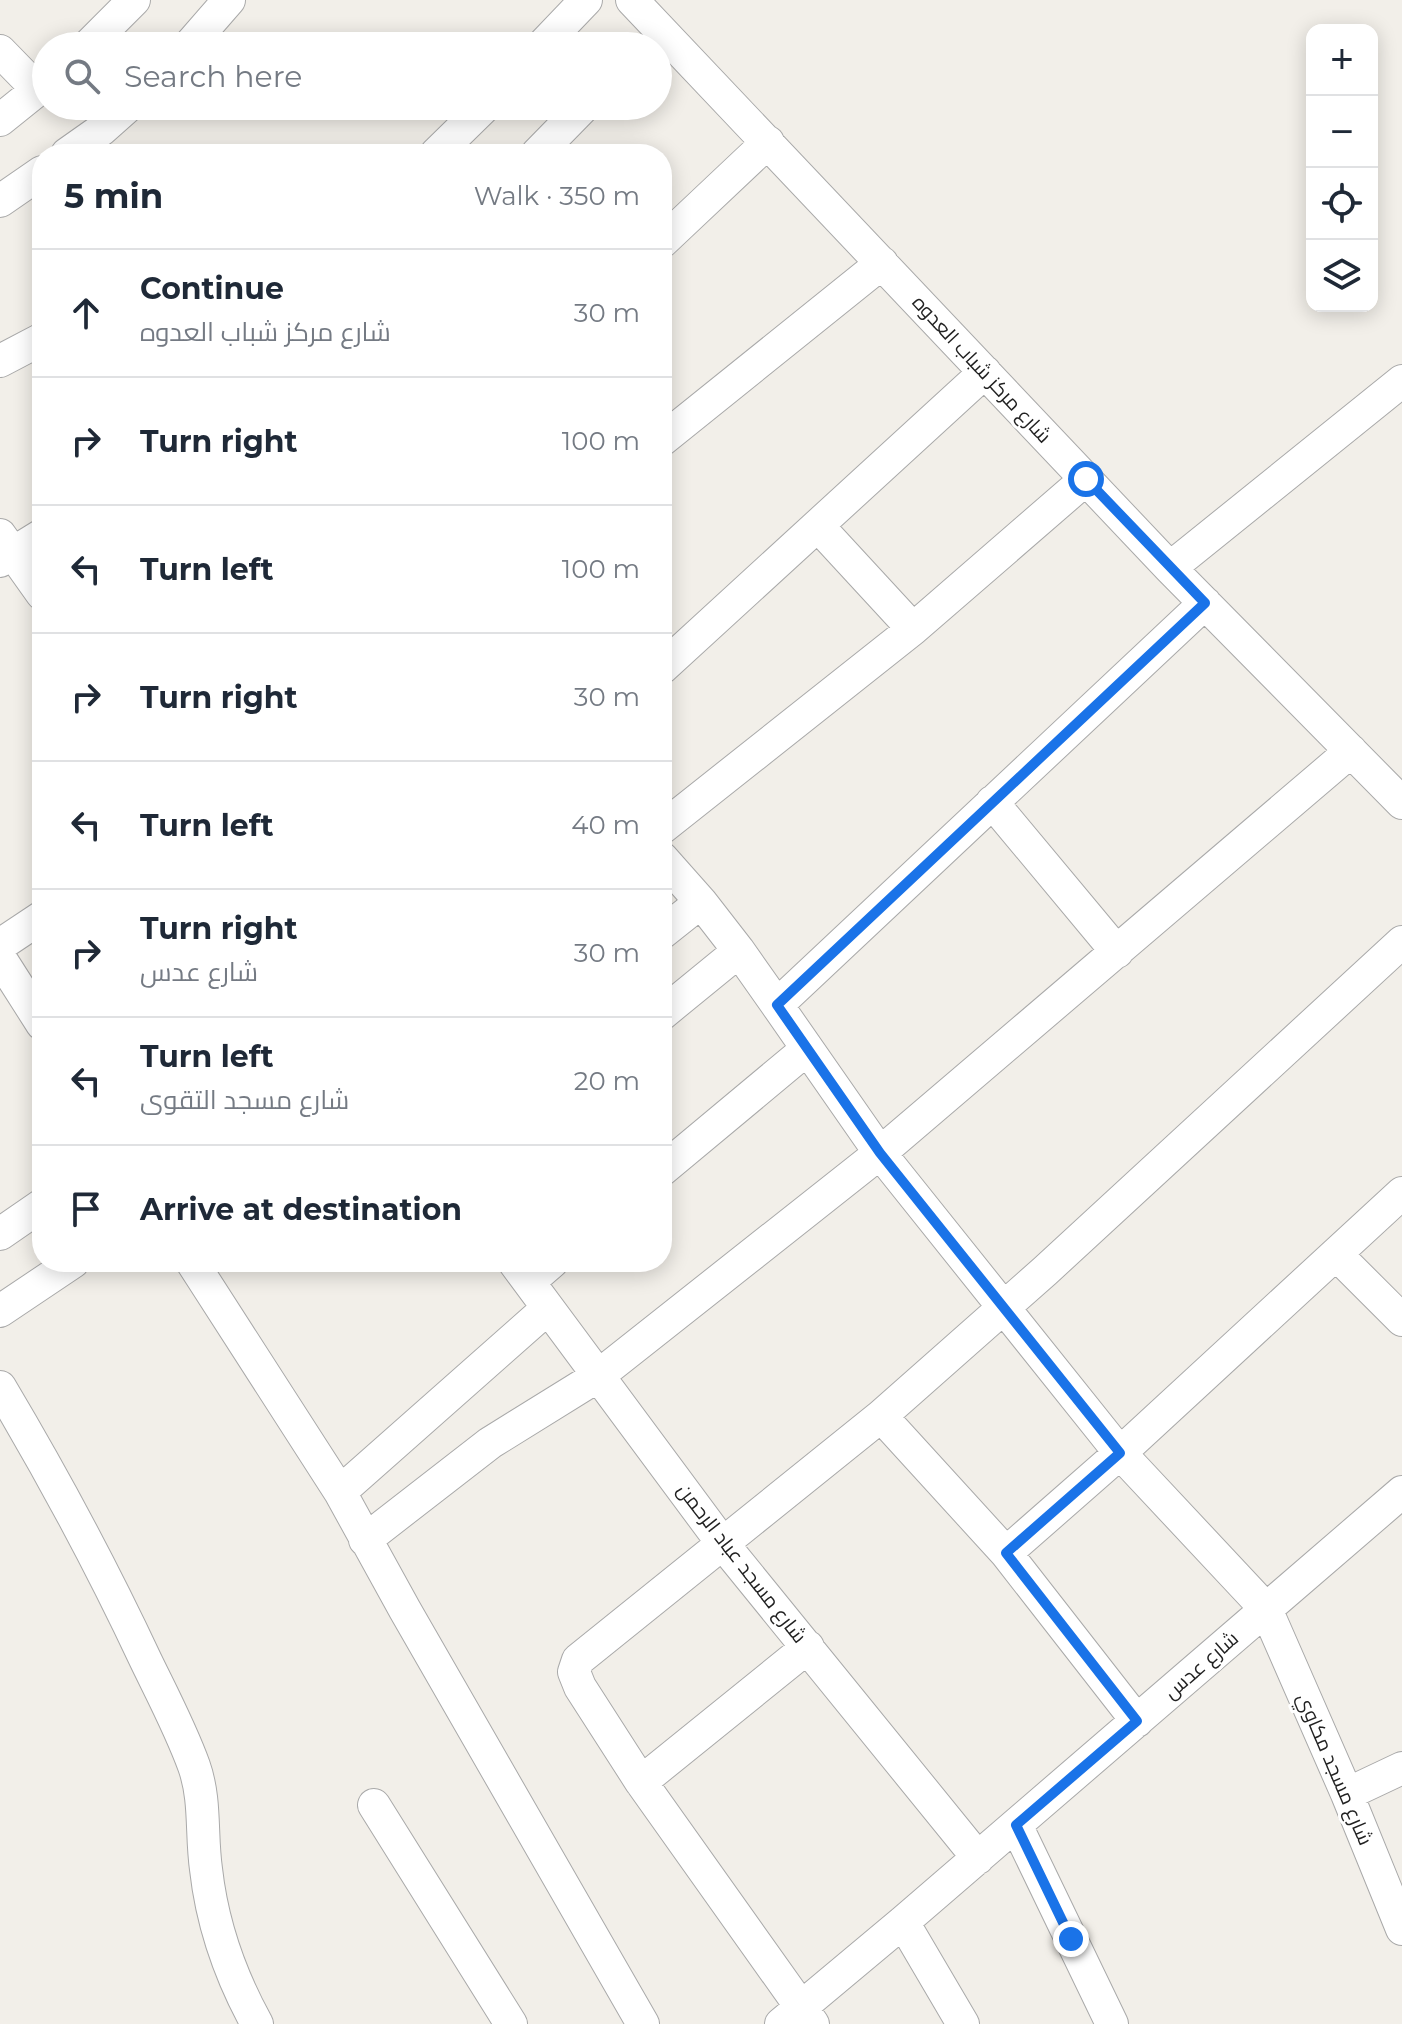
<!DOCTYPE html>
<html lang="en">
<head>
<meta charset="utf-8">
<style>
	body { margin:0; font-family:Montserrat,Cairo,sans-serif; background:#f2f2f3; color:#1f2937 }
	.controls { position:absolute; right:24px; top:24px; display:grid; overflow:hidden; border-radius:16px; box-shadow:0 4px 20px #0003 }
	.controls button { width:72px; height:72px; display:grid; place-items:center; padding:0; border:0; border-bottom:2px solid #e0e1e3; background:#fff; color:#1f2937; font:40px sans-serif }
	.stop { position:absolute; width:24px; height:24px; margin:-18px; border:6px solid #1a73e8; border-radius:50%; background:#fff }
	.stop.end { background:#1a73e8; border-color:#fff; box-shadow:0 2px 8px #0008 }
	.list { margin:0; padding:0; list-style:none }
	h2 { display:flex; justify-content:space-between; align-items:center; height:104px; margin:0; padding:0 32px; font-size:34px }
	h2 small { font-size:26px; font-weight:400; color:#747a83 }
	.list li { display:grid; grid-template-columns:52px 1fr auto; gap:24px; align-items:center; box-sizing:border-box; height:128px; padding:0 32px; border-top:2px solid #e0e1e3 }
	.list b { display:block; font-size:30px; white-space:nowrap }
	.list p { margin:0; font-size:26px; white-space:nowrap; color:#747a83 }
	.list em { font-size:26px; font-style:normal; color:#747a83 }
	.icon { flex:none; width:44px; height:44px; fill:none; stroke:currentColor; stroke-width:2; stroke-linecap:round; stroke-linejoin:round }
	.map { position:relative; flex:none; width:1402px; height:2024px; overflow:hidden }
	.search { position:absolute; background:#fff; box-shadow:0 4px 20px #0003; left:32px; top:32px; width:640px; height:88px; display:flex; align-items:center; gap:20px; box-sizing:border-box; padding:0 28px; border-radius:44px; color:#747a83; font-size:30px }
	.panel { position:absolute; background:#fff; box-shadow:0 4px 20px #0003; left:32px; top:144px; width:640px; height:1128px; border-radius:32px }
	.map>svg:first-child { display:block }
</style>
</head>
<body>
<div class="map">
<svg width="1402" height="2024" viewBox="0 0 1402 2024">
	<rect width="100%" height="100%" fill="#f2efe9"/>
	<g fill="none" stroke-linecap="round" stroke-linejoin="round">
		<defs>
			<path id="minor" d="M632 0 1170 568 1402 803
				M88 46 134 0
				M189 46 229 0
				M542 46 586 0
				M0 51 38 90
				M0 120 46 83
				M67 154 101 130 128 106
				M436 154 485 106
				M537 154 584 106
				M0 201 42 172
				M662 242 768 142
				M0 361 42 339
				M662 440 882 263
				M818 526 913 629
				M0 535 42 594
				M0 561 42 535
				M1170 568 1402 381
				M662 668 985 372
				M992 802 1117 952
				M662 828 913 629 1086 479
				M662 858 701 902 662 933
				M701 902 739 951
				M0 945 42 917
				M0 958 42 1024
				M777 1005 880 1153 1120 1453 1266 1609 1347 1794 1402 1929
				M662 1014 739 951 777 1005 1205 603
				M662 1170 806 1050
				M0 1234 42 1205
				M1336 1254 1402 1320
				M192 1262 340 1492 405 1610 643 2024
				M514 1262 723 1544 978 1858
				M529 1282 552 1262
				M0 1311 73 1262
				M0 1387C53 1476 102 1567 146 1661 163 1696 181 1730 194 1766 206 1800 201 1834 206 1869 212 1923 231 1977 257 2024
				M881 1416 1006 1553
				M340 1492 548 1308
				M365 1540 490 1443 598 1376 880 1153 1351 751
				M1137 1721 1006 1553 1120 1453 1402 1193
				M641 1782 808 1647
				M1347 1794 1402 1768
				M374 1805 511 2024
				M1016 1825 1112 2024
				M903 1922 963 2024
				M781 2024 903 1922 1402 1492
				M813 2024 641 1782 580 1687 574 1672 578 1660 881 1416 1045 1271 1402 942"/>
		</defs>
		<!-- minor casing -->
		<use href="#minor" stroke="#a9a9a9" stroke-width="34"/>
		<!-- minor -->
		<use href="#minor" stroke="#fff" stroke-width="32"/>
	</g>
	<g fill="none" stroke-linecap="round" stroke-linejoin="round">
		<!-- route -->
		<path stroke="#1a73e8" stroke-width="10" d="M1071 1939 1016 1825 1137 1721 1006 1553 1120 1453 880 1153 777 1005 1205 603 1086 479"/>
	</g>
	<g text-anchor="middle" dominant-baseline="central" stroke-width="6" stroke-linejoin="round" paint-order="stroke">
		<!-- street labels -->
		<g font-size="20" fill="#222" stroke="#fff">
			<text transform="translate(982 369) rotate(47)">شارع مركز شباب العدوه</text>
			<text transform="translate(742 1563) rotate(52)">شارع مسجد عباد الرحمن</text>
			<text transform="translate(1201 1665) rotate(-41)">شارع عدس</text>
			<text transform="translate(1335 1769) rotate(67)">شارع مسجد مكاوي</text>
		</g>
	</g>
</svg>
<div class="controls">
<button>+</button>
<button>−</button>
<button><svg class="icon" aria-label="locate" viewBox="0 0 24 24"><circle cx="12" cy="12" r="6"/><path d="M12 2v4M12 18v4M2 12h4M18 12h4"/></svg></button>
<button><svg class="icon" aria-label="layers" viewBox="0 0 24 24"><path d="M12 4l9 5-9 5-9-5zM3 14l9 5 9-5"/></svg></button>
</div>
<div class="stop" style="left:1086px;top:479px"></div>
<div class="stop end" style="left:1071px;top:1939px"></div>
<div class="search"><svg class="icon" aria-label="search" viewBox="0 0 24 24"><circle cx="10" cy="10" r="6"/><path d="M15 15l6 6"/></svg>Search here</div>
<section class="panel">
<h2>5 min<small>Walk · 350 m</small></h2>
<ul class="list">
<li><svg class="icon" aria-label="ahead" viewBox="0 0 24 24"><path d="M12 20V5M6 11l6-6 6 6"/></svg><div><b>Continue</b><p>شارع مركز شباب العدوه</p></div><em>30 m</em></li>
<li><svg class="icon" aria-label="right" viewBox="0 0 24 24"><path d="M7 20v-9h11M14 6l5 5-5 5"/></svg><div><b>Turn right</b></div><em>100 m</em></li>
<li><svg class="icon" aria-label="left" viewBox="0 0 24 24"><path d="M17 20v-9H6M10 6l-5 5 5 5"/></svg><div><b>Turn left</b></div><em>100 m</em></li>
<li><svg class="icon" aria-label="right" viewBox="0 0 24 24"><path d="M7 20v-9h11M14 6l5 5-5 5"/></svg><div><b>Turn right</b></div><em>30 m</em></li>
<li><svg class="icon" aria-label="left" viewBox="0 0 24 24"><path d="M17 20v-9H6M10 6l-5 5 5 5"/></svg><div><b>Turn left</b></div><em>40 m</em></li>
<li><svg class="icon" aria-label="right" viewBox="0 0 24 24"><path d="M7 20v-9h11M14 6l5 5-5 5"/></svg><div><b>Turn right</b><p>شارع عدس</p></div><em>30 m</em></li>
<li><svg class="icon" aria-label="left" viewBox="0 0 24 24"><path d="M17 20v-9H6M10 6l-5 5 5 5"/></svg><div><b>Turn left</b><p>شارع مسجد التقوى</p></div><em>20 m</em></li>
<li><svg class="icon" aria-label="arrive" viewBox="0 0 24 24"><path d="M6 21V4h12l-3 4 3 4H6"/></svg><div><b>Arrive at destination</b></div></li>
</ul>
</section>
</div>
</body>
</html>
